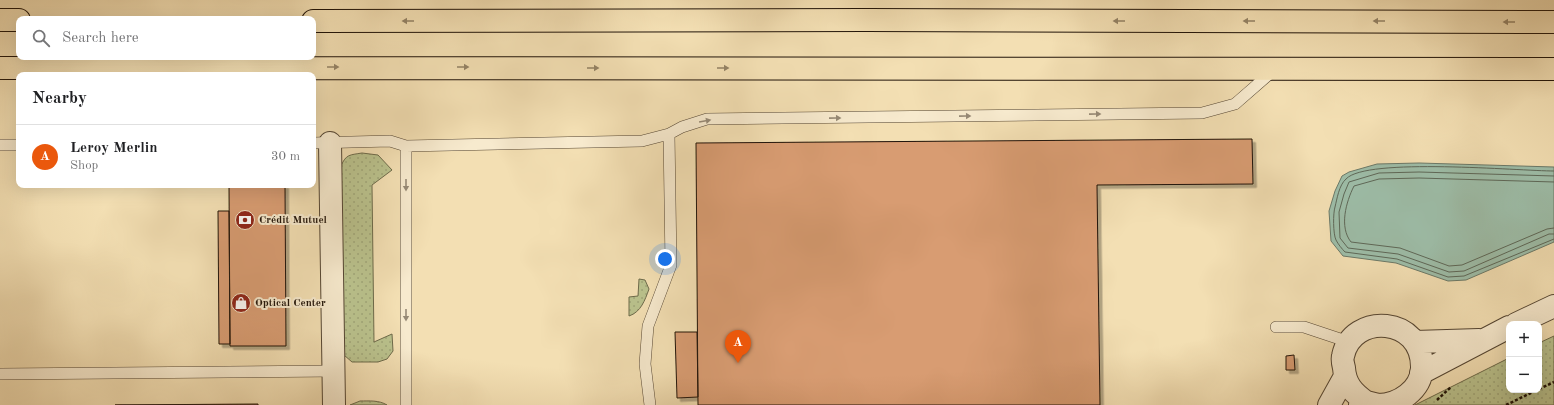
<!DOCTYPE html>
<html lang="en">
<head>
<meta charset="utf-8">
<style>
	body { margin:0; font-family:"Old Standard TT",serif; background:#f6f6f6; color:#202124 }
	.controls { position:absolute; right:12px; bottom:12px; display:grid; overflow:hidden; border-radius:8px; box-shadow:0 4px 16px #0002 }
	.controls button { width:36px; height:36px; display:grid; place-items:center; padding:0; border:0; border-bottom:1px solid #e0e0e0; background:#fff; color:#202124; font:20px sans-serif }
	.you { position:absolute; left:665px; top:259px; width:14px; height:14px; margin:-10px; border:3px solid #fff; border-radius:50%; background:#1a73e8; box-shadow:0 0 0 6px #1a73e833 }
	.badge { display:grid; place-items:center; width:26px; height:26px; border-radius:50%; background:#ea580c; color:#fff; font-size:13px; font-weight:700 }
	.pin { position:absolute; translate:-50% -33px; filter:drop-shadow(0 1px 2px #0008) }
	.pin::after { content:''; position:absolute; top:21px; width:14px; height:12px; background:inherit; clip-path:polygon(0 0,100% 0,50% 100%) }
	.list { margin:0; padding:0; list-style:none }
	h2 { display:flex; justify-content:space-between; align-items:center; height:52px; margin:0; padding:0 16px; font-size:17px }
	h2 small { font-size:13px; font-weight:400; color:#757577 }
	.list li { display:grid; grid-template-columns:26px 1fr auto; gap:12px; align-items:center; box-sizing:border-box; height:64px; padding:0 16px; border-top:1px solid #e0e0e0 }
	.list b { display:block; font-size:15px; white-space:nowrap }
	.list p { margin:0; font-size:13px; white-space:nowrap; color:#757577 }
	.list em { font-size:13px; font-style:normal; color:#757577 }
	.icon { flex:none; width:22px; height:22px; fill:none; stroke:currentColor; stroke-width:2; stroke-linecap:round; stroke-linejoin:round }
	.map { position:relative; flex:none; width:1554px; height:405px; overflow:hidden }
	.search { position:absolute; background:#fff; box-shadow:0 4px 16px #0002; left:16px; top:16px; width:300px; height:44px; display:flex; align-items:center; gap:10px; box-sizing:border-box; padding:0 14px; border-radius:8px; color:#757577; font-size:15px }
	.panel { position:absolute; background:#fff; box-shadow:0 4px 16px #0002; left:16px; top:72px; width:300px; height:116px; border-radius:8px }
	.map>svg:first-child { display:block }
</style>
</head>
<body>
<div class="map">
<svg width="1554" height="405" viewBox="0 0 1554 405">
	<defs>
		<pattern id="grass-dots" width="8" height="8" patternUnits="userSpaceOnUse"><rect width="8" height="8" fill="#bac28d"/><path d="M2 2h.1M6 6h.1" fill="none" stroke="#a0a678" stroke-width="1.8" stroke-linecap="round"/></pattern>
		<filter id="shadow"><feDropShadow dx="3.5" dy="3.5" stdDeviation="0" flood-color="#0004"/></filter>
	</defs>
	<rect width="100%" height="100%" fill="#f3dfb3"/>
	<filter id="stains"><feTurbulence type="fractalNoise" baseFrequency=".005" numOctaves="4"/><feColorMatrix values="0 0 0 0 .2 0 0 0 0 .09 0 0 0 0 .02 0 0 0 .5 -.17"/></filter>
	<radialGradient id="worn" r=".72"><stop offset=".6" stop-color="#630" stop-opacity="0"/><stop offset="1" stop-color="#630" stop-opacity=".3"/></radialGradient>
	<!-- grass -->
	<path fill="url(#grass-dots)" stroke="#6d6a4a" d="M362 153 378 155 392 170 372 185 374 342 392 334 393 351 387 359 378 362H352L344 355 341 344V166C346 154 350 155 362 153Z
		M639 279 645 280 649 289C645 300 641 312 629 316V297L638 296Z
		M1554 336V405H1415L1509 358V390H1539V343Z
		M360 401C369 401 379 400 387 405H350Z"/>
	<!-- water -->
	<path fill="#9dbda8" stroke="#6b7968" d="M1419 163 1554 167V242L1466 280 1448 281 1396 263 1343 256 1331 241 1329 211 1335 191 1342 176 1349 172 1377 164Z"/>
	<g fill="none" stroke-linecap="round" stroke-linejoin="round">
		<!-- shore -->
		<path stroke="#5e6858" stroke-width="1" d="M1554 171C1519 171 1366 157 1346 179 1339 185 1337 199 1335 207 1333 213 1333 234 1336 240 1338 244 1342 249 1345 252L1397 259 1448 277 1464 276 1554 239
			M1554 176 1419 172 1379 173 1349 182 1344 194 1339 212 1340 238 1348 248 1398 254 1449 272 1464 271 1549 234H1554
			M1554 182 1419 178 1379 179 1354 186C1346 202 1339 227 1351 242L1400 248 1449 266 1462 265 1547 229 1554 228"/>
	</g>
	<!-- building -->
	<path fill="#d89c72" stroke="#201308" filter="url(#shadow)" d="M1252 139 1253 184 1097 185 1100 405H698L696 143Z
		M229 185H285L286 346H230Z
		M218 211H229L230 344H219Z
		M675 332H697L698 397 677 398Z
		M1294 355 1295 370H1286V356Z
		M258 404V405H115Z"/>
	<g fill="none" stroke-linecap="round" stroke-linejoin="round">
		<defs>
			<path id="lane" d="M313 143 390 141 406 146 642 141 669 134 682 127 707 119 1202 113 1235 104 1274 70
				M0 145H19
				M1276 327H1304L1349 342
				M0 374 334 371
				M406 405V146
				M650 405 645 364 648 326 671 265 669 134"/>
			<path id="street" d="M330 143 334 405
				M1516 324 1554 306
				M1415 342 1479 340
				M1421 373 1509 327
				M1329 405 1344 378
				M1360 405 1366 402C1370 403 1374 404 1378 405 1399 405 1421 390 1422 368 1423 316 1352 312 1343 356 1342 359 1343 364 1344 368 1345 384 1353 393 1366 402"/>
			<path id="highway" d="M0 20H19
				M313 21 866 20 1554 22
				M0 68 1554 69"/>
		</defs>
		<!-- lane casing -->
		<use href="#lane" stroke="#554633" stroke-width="12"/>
		<!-- street casing -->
		<use href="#street" stroke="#554633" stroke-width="24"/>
		<!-- highway casing -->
		<use href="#highway" stroke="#201308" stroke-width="24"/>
		<!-- path -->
		<path stroke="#201308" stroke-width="2.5" stroke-dasharray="3 2" stroke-linecap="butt" d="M1539 389 1554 382
			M1437 400 1451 387
			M1506 405 1537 390"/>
		<!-- lane -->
		<use href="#lane" stroke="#f7eace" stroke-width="11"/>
		<!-- street -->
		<use href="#street" stroke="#f7eace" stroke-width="22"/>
		<!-- highway -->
		<use href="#highway" stroke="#f3dfb3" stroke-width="22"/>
	</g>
	<!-- one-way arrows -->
	<defs><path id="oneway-solid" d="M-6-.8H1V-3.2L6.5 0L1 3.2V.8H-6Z"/></defs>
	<g fill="#948366">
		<use href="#oneway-solid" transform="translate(408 21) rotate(180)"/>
		<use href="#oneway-solid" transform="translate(1119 21) rotate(-180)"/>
		<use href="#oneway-solid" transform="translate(1249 21) rotate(-180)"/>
		<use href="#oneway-solid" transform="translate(1379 21) rotate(-180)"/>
		<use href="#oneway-solid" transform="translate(1509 22) rotate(-180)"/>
		<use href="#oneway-solid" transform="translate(333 67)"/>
		<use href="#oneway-solid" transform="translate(463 67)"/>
		<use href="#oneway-solid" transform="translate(593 68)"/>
		<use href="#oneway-solid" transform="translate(723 68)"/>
	</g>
	<g fill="#968975">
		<use href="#oneway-solid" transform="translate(1095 114) rotate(-1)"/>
		<use href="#oneway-solid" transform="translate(965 116) rotate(-1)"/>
		<use href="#oneway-solid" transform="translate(835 118) rotate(-1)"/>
		<use href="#oneway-solid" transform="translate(705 121) rotate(-10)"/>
		<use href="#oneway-solid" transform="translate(406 185) rotate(90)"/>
		<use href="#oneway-solid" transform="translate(406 315) rotate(90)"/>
	</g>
	<!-- icons -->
	<defs>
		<symbol id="bank-disc" viewBox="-11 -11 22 22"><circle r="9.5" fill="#8f2418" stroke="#f7eace"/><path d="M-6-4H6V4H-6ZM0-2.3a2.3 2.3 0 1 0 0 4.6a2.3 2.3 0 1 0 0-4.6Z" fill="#fff"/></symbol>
		<symbol id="shop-disc" viewBox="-11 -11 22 22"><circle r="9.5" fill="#8f2418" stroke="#f7eace"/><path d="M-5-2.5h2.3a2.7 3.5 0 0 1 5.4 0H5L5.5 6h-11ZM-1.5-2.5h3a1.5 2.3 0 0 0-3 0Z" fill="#fff"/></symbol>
	</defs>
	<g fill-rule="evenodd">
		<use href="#bank-disc" x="234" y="209" width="22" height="22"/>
		<use href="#shop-disc" x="230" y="292" width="22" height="22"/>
	</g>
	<g text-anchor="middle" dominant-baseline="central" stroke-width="4" stroke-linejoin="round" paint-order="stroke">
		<!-- poi labels -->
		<g font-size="11" font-weight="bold" fill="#201308" stroke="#f7eace" text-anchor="start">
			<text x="259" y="220">Crédit Mutuel</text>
			<text x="255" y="303">Optical Center</text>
		</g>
	</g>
	<rect width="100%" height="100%" filter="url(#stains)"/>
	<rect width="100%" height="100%" fill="url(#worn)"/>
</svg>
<div class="controls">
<button>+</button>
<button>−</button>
</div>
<div class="you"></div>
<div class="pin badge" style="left:738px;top:363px">A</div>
<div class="search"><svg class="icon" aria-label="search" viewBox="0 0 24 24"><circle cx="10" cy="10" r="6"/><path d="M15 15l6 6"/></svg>Search here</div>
<section class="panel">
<h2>Nearby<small></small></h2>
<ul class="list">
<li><span class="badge">A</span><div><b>Leroy Merlin</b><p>Shop</p></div><em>30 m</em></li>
</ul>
</section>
</div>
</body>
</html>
